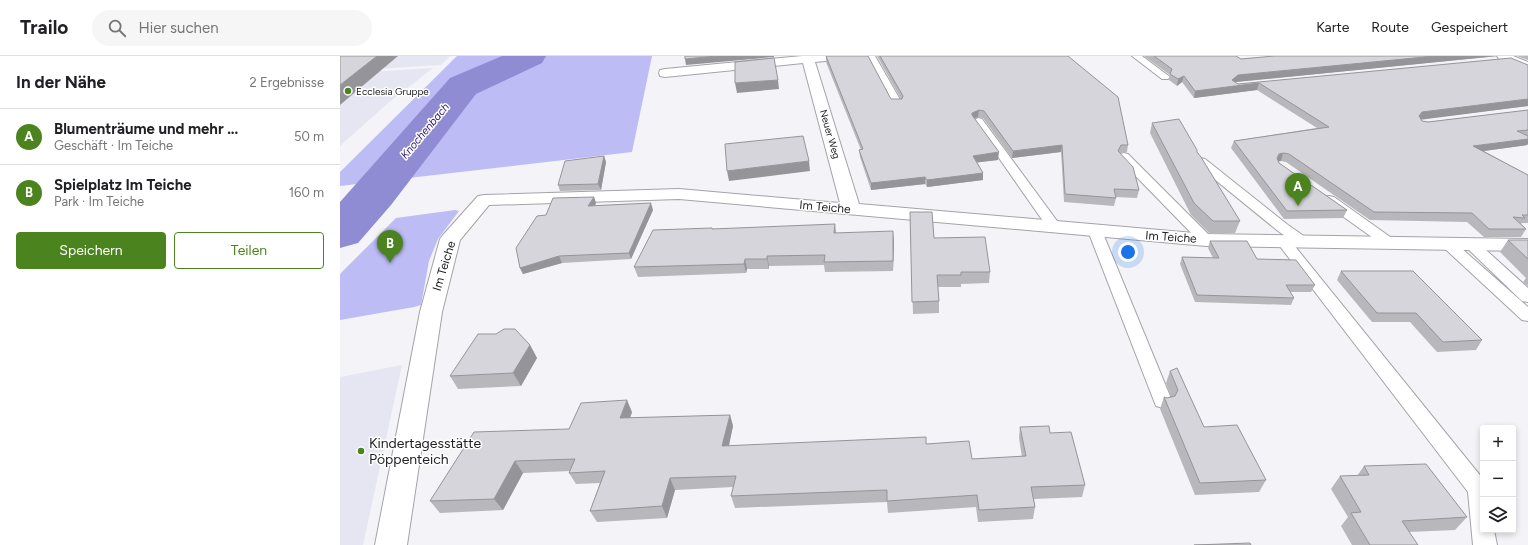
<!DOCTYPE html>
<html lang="de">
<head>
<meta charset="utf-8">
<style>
	body { margin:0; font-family:Figtree,sans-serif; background:#f6f6f6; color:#202124 }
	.controls { position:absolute; right:12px; bottom:12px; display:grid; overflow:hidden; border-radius:4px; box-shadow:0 2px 6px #0003 }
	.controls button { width:36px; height:36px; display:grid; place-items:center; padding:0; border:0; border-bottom:1px solid #e0e0e0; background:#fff; color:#202124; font:20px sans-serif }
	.you { position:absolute; left:788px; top:196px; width:14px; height:14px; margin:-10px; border:3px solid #fff; border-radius:50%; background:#1a73e8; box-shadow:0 0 0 6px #1a73e833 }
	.badge { display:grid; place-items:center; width:26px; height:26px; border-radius:50%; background:#4b841e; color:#fff; font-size:13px; font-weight:700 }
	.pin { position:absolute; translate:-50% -33px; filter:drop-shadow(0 1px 2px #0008) }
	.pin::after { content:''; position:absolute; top:21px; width:14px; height:12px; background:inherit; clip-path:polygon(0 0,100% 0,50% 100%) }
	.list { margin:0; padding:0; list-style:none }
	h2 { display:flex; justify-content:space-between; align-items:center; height:52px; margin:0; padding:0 16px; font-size:17px }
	h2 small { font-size:13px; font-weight:400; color:#757577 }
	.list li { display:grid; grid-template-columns:26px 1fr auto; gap:12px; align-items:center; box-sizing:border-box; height:56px; padding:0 16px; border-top:1px solid #e0e0e0 }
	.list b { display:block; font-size:15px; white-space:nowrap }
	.list p { margin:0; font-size:13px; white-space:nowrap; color:#757577 }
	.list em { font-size:13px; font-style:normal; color:#757577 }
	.actions { display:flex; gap:8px; padding:12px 16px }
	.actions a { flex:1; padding:9px 0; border:1px solid #4b841e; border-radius:4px; text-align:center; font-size:14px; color:#4b841e }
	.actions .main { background:#4b841e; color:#fff }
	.icon { flex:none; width:22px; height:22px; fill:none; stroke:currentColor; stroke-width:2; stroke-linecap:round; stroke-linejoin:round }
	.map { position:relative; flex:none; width:1188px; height:489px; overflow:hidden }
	header { display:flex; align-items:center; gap:24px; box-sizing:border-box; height:56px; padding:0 20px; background:#fff; border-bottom:1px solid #e0e0e0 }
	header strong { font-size:19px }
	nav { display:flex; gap:22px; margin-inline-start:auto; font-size:14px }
	.search { width:280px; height:36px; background:#f6f6f6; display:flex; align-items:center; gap:10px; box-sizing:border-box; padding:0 14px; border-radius:22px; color:#757577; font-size:15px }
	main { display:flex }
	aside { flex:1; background:#fff }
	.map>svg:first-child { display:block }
</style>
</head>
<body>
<header>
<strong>Trailo</strong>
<div class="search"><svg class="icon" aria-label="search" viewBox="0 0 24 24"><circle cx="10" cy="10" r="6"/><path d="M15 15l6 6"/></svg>Hier suchen</div>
<nav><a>Karte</a><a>Route</a><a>Gespeichert</a></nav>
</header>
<main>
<aside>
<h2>In der Nähe<small>2 Ergebnisse</small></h2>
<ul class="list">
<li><span class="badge">A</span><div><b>Blumenträume und mehr ...</b><p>Geschäft · Im Teiche</p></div><em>50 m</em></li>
<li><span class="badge">B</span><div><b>Spielplatz Im Teiche</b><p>Park · Im Teiche</p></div><em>160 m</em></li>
</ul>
<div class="actions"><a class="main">Speichern</a><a>Teilen</a></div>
</aside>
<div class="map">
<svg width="1188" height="489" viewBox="0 0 1188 489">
	<rect width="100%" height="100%" fill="#f3f3f8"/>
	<!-- built -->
	<path fill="#e6e6f3" d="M0 0H110L101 9 0 15Z
		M93 12 48 47 0 90V18Z
		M62 309 23 489H0V321Z"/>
	<!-- green -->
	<path fill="#bdbcf5" d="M117 0H312L292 96 0 130V116Z
		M115 154 119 155 98 183 89 205 81 249 74 251 0 264V218L56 162Z"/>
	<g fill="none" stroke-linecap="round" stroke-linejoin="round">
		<!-- river -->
		<path fill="#908cd3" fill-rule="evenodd" d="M162 0H206L202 7 136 38 51 149 18 187 0 192V146L110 22Z"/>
		<defs>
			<path id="service" d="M527 0H535L562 47 561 49H553Z
				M792 0H802L830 21 828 23H822Z
				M638 62 642 63 720 169 722 172 720 175 715 176 710 175 633 65Z
				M784 97 788 98 871 181 873 184 871 187 866 188 861 187 780 104 778 101 780 98Z
				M861 102 865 103 948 169 968 183 970 186 968 189 963 190 958 189 938 175 857 109 855 106 857 103Z
				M989 140 994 141 1053 183 1055 186 1053 189 1048 190 1043 189 984 147 982 144 984 141Z
				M755 171 760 172 762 175 832 345 830 350 823 352 816 350 814 345 748 175 750 172Z
				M944 182 949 183 1143 423V474H1154L1157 489H1133L1128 436 939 189 937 186 939 183Z
				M1107 183 1112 184 1188 251V265L1182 264 1102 190 1100 187 1102 184Z
				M1131 184 1136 185 1188 232V246L1182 245 1126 191 1124 188 1126 185Z"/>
			<path id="minor" d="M462 0H507L505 3 475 6 519 148 866 178 1188 183V195L866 190 339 143 149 149 120 184 102 256 67 489H35L80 256 100 183 103 179 138 140 144 139 339 133 500 147 463 7 325 21 320 20 319 17 320 14 325 13Z
				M1157 0H1173L1188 6V15L1159 3Z"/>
		</defs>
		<!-- service casing -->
		<use href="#service" stroke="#a3a3a8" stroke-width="2"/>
		<!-- minor casing -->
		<use href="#minor" stroke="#a3a3a8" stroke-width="2"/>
		<!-- service -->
		<use href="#service" fill="#fff" fill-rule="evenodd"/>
		<!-- minor -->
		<use href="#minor" fill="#fff" fill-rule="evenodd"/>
	</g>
	<!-- wall -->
	<path fill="#b7b7bc" d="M486 0 551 43H561L537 0H671L788 89 787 96 780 97 799 134 797 142 775 141 776 142 774 150 724 146 721 96 672 102 643 62 638 61 634 63 658 104 637 106 643 117V124L587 131 585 128 531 134 520 101 519 94H521L486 6Z
		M804 0H896L901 3 934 0H1158L895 26 898 28 1188 9V50L1081 63 1082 65 1088 66 1188 54V88L1187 89 1144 95 1188 119V167H1182L1181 168 1186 173 1181 181H1144L1127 166 1030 164 946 106 941 105H938L939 107 1007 154 1003 162 944 163 891 92 894 85 977 72 917 34 854 42 842 26 837 30 829 24 830 19Z
		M1177 0H1188V4Z
		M812 67 857 96 900 165 895 177H869L851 159 810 77Z
		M264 100 266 106 261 134 220 135 218 129Z
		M254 141 256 147 255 150 313 154 291 203 222 207 183 218 180 212 206 159Z
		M570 156 594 182 650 216 649 227 621 228V231H598L599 245V257L573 258Z
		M372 172 373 173 496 177 554 185 553 215 485 216 484 209 429 210V213H407L406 217 298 221 294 211Z
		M1168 184H1188V230L1183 226 1186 222 1160 196Z
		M870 185 917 203 975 229 971 236H950L954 242 951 249 855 246 840 208 842 201 873 202 868 192Z
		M1001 215 1142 284 1136 294 1097 296 1070 266H1032L997 224Z
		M156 278 190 289 197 302 181 330 118 333 110 320Z
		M830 315 864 371 926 424 919 436 855 439 820 353 824 341 827 342 831 340 826 327Z
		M292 356 290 362 390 359 393 370 389 390 586 388 632 403 682 401 679 382 680 371 710 377 745 429 742 441 694 443 695 451 693 463 638 466 636 451 548 457 547 446 395 452 391 440 393 431 335 434 327 462 257 466 250 455 260 427 236 428 229 417 230 415 183 417 163 454 100 457 90 445 229 373Z
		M1024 410 1127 461 1115 474 1069 476 1078 489H1012L1001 470 1008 461 991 433 1000 420H1017Z"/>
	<!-- shaded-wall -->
	<path fill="#959599" d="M37 0H58L0 49V29Z
		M377 0H434V1L346 9 345 3Z
		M1095 0H1158L896 26 890 31 892 24 898 19Z
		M844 20 842 26 837 30 838 23Z
		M438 24 439 33 397 37 395 27Z
		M919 27 917 34 854 42 855 35Z
		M1188 43V50L1079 64V60L1082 56Z
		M639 54 638 61 632 64V57Z
		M1188 83V88L1187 89 1129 97 1133 90Z
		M722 89 721 96 672 102 673 95Z
		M659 96 658 104 633 107V100Z
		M943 97 941 105 937 106V102L939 98Z
		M264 100 266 106 261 134 258 128Z
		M469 105 470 115 389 125 387 115Z
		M643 117V124L587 131V124Z
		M585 121V128L531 134V127Z
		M254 141 256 147 251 157 248 150Z
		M311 147 313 154 291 203 289 197Z
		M495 168 496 178 494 177Z
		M553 175 554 185 553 215Z
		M219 200 222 207 183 218 180 212Z
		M427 200 429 210V213L427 203Z
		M405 203 407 213 406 217 404 208Z
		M190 289 197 302 181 330 173 317Z
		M287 344 292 356 286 374 280 362Z
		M390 359 393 370 386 402 382 390Z
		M175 405 183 417 163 454 154 443Z
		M330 422 335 434 327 462 322 450Z"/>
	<!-- building -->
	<path fill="#d5d5db" stroke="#959599" d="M0 0H37L0 29Z
		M345 0H377L345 3Z
		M486 0H528L551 43H562L563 40 540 0H728L778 41 788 89H781L778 95 793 111 799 134 774 133 776 142 725 138 722 89 673 95 644 55 639 54 632 57V59L659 96 633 100 643 117 587 124 585 121 531 127 519 94 523 93Z
		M814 0H896L901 3 934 0H1095L898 19 892 24 898 28 1171 2 1188 9V43L1082 56 1079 60 1082 65 1088 66 1188 54V74L1177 75 1188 80V83L1133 90 1188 119V159H1182L1185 162 1173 161 1186 173H1149L1132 157 1034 156 949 98 943 97 939 98 937 102 939 107 1007 154 947 155 894 85 989 71 919 27 855 35 844 20 838 23 830 18 832 13Z
		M434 2 438 24 395 27V6Z
		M839 63 857 94V96L861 101 900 165H873L854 147 812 67Z
		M463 80 469 105 387 115 385 88Z
		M264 100 258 128 218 129 225 105Z
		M254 141 248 150 311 147 289 197 219 200 180 212 176 192 197 160 206 159 213 142Z
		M570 156H592L594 182 645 181 650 216H621V219H597L599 245 572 246Z
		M495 168 494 177 553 175V205L484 206 485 199 427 200V203H405L404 208 294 211 313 174 372 172V173Z
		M1168 184H1188V203Z
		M870 185H907L917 203 956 204 975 229H946L954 242 857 239 842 201 879 202Z
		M1001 215H1073L1142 284 1103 286 1076 257H1037Z
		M164 273H175L190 289 173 317 110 320 138 278H156Z
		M837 312 864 371 897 369 926 424 860 427 824 341 827 342 835 340 838 334 830 315Z
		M287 344 280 362 390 359 382 390 586 381V388L629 385 632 403 686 400 680 371 709 370 710 377 731 376 745 429 691 431 695 451 639 454 637 439 547 445V434L391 440 396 420 330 422 322 450 250 455 265 415 229 417 235 403 175 405 154 443 90 445 134 376 229 373 241 347Z
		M1086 408 1127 461 1062 465 1078 489H1030L1011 457 1021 456 1000 420 1029 419 1024 410Z
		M910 487 911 489H854Z"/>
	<!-- markers -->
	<g fill="#4b841e" stroke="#fff" stroke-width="1.5">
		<circle cx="8" cy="35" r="4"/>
		<circle cx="21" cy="395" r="4"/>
	</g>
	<g text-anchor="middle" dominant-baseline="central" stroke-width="3" stroke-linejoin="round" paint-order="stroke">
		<!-- far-poi labels -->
		<g font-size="10" fill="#202022" stroke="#fff" text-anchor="start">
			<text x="16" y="35">Ecclesia Gruppe</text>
		</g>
		<!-- far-street labels -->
		<g font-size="10" fill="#202022" stroke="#fff">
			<text transform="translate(490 78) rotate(74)">Neuer Weg</text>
		</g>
		<!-- far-water labels -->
		<g font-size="11" font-style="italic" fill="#281367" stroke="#fff">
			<text transform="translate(85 75) rotate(-50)">Knochenbach</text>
		</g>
		<!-- street labels -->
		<g font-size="12" fill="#202022" stroke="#fff">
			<text transform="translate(485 151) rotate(5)">Im Teiche</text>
			<text transform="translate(831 181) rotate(4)">Im Teiche</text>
			<text transform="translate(104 210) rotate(-73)">Im Teiche</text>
		</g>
		<!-- near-poi labels -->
		<g font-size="14" fill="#202022" stroke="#fff" text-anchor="start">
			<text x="29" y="387">Kindertagesstätte<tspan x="29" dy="16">Pöppenteich</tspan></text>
		</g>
	</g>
</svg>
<div class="controls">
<button>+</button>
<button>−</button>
<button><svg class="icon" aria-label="layers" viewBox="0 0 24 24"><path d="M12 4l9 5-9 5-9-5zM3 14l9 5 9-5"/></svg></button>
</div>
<div class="you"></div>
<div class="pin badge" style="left:958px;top:150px">A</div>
<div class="pin badge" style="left:50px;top:207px">B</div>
</div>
</main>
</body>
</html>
